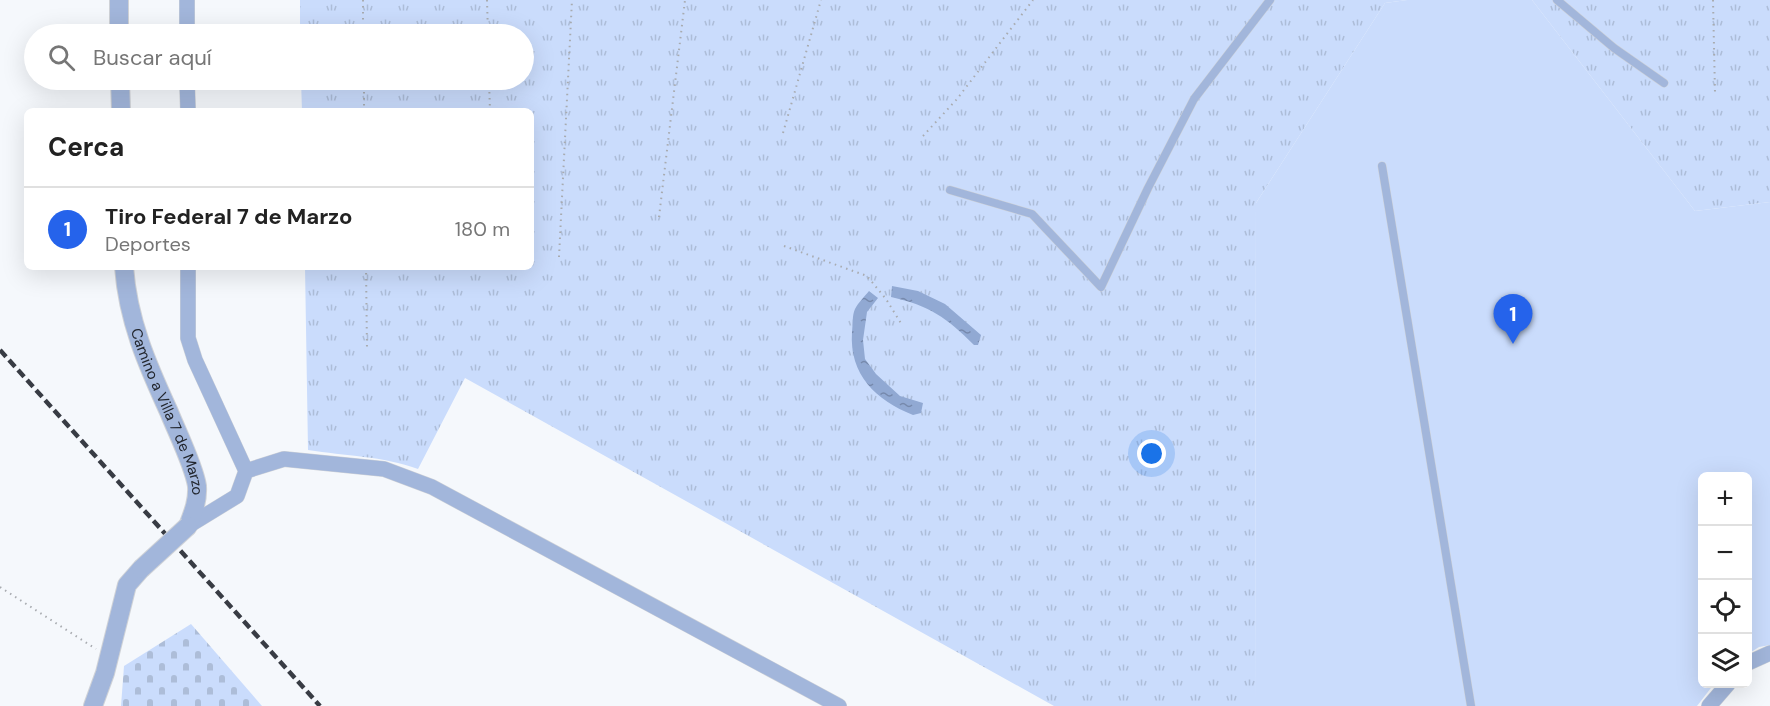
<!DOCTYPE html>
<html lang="es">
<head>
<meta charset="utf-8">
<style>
	body { margin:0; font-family:"DM Sans",sans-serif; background:#f6f6f6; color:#222 }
	.controls { position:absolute; right:18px; bottom:18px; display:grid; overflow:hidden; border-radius:9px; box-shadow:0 6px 24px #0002 }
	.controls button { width:54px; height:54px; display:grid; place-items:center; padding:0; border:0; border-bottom:2px solid #e0e0e0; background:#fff; color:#222; font:30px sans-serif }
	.you { position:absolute; left:1152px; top:454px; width:21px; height:21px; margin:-15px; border:4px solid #fff; border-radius:50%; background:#1a73e8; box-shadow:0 0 0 9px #1a73e833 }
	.badge { display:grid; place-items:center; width:39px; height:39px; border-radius:50%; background:#2563eb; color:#fff; font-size:20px; font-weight:700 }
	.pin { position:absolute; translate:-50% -50px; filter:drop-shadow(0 2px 3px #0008) }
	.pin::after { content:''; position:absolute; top:32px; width:21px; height:18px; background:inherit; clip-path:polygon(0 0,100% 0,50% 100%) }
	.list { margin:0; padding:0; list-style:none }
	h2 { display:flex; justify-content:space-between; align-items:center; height:78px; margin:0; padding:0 24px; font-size:26px }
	h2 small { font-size:20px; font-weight:400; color:#767676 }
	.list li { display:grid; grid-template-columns:39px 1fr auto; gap:18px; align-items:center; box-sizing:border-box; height:84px; padding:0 24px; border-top:2px solid #e0e0e0 }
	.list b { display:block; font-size:22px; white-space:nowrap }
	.list p { margin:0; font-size:20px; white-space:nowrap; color:#767676 }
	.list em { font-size:20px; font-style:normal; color:#767676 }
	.icon { flex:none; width:33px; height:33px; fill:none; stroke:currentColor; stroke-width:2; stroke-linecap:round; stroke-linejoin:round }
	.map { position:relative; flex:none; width:1770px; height:706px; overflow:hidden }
	.search { position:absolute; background:#fff; box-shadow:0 6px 24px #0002; left:24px; top:24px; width:510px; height:66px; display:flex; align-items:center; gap:15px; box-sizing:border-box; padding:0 21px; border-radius:33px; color:#767676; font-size:22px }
	.panel { position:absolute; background:#fff; box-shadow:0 6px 24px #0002; left:24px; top:108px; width:510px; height:162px; border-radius:9px }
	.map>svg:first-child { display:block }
</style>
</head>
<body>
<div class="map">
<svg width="1770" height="706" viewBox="0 0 1770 706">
	<defs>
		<pattern id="grass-tufts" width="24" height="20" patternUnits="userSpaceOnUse" patternTransform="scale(1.5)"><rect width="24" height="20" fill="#cadcfc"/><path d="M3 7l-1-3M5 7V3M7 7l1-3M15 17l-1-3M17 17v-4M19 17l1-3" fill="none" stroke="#adbdd8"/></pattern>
		<pattern id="cemetery-stones" width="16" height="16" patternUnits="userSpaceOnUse" patternTransform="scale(1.5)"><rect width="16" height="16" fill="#cadcfc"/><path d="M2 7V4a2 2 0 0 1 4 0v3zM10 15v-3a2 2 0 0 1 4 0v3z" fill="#adbdd8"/></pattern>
		<pattern id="water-ripples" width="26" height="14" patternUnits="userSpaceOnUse" patternTransform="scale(1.5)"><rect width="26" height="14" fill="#91a9d3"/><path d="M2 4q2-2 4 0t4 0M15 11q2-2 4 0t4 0" fill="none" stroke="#7689ac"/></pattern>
	</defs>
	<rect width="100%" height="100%" fill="#f5f8fc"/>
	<!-- grass -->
	<path fill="url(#grass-tufts)" d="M300 0H1407L1385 3 1256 203 1255 706H1054L465 378 418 469C383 456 345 456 308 450L305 267H531V111H302L301 80H524V34H300Z
		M1532 0H1770V202L1695 211Z"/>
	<!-- cemetery -->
	<path fill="url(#cemetery-stones)" d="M191 624 262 706H121L124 666Z"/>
	<!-- pitch -->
	<path fill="#cadcfc" d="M1407 0H1532L1695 211 1770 202V645L1759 647 1748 654V476H1702V684H1714L1697 706H1255L1256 203 1385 3Z"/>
	<!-- water -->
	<path fill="url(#water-ripples)" d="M892 286 918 291 945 304 981 335 978 345H974C946 317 930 306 891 297Z
		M869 291 878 298 867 312 863 340 865 359 876 374 900 396 923 403 921 413 913 415C876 400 849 375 852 332 853 325 852 315 855 309 858 303 865 296 869 291Z"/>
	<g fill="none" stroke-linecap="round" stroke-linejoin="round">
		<defs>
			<path id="service" d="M1557 0 1614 48 1664 83
				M1382 166 1471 706
				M950 190 1032 214 1101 287 1148 188 1194 99 1270 0"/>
			<path id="minor" d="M187 0V34
				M187 80 188 111
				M246 471 284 459 384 469 432 487 839 706
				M188 526 237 496 246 471 195 360 188 338V267
				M1748 663 1770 653
				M1709 706 1728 684"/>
			<g id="tertiary">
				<path d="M119 0V34"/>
				<path d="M120 80 121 111"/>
				<path id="s1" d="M124 267C128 321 147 364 169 412 177 432 194 466 197 486 198 501 193 513 188 526"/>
				<path d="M93 706 105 673 127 585 141 569"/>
			</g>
		</defs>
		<!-- service casing -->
		<use href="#service" stroke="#cfd2d7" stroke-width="9"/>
		<!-- minor casing -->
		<use href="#minor" stroke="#cfd2d7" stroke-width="16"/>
		<!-- tertiary casing -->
		<use href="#tertiary" stroke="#cfd2d7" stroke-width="20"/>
		<!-- path -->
		<path stroke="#a8abb0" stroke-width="2" stroke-dasharray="1.5 4.5" stroke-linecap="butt" d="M363 0V34
			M487 0 488 34
			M1713 0 1715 93
			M364 80V111
			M489 80 490 111
			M783 133 821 0
			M923 136 957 99 1033 0
			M659 217 685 0
			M784 246 867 276 886 299 902 325
			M559 257 572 0
			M366 267 367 350
			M0 587 96 649"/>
		<!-- service -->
		<use href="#service" stroke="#a2b6db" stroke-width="8"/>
		<!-- minor -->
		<use href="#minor" stroke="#a2b6db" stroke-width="15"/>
		<!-- tertiary -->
		<use href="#tertiary" stroke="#a2b6db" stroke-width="18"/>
		<!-- rail -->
		<path stroke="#383c44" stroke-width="4.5" stroke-dasharray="9 4.5" stroke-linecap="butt" d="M0 350 320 706"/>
		<defs>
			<path id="tertiary-bridge" d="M141 569 188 526"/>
		</defs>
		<!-- tertiary-bridge casing -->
		<use href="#tertiary-bridge" stroke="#cfd2d7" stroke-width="20" stroke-linecap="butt"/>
		<!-- tertiary-bridge -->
		<use href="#tertiary-bridge" stroke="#a2b6db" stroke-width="18"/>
	</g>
	<g text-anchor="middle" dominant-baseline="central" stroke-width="4.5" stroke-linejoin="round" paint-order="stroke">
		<!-- street labels -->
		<g font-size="15" fill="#22262e" stroke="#fff">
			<text stroke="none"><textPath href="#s1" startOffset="152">Camino a Villa 7 de Marzo</textPath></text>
		</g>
	</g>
</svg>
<div class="controls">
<button>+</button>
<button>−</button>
<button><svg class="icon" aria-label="locate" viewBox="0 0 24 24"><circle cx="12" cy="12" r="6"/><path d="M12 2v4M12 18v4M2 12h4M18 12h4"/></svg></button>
<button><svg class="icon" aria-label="layers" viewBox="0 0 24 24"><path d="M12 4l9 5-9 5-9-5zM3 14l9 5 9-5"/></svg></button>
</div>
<div class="you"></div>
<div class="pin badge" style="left:1513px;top:344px">1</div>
<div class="search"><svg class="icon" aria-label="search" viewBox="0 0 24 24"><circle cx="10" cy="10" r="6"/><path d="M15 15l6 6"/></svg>Buscar aquí</div>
<section class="panel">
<h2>Cerca<small></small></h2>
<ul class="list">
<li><span class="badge">1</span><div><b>Tiro Federal 7 de Marzo</b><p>Deportes</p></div><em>180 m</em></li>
</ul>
</section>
</div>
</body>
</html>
